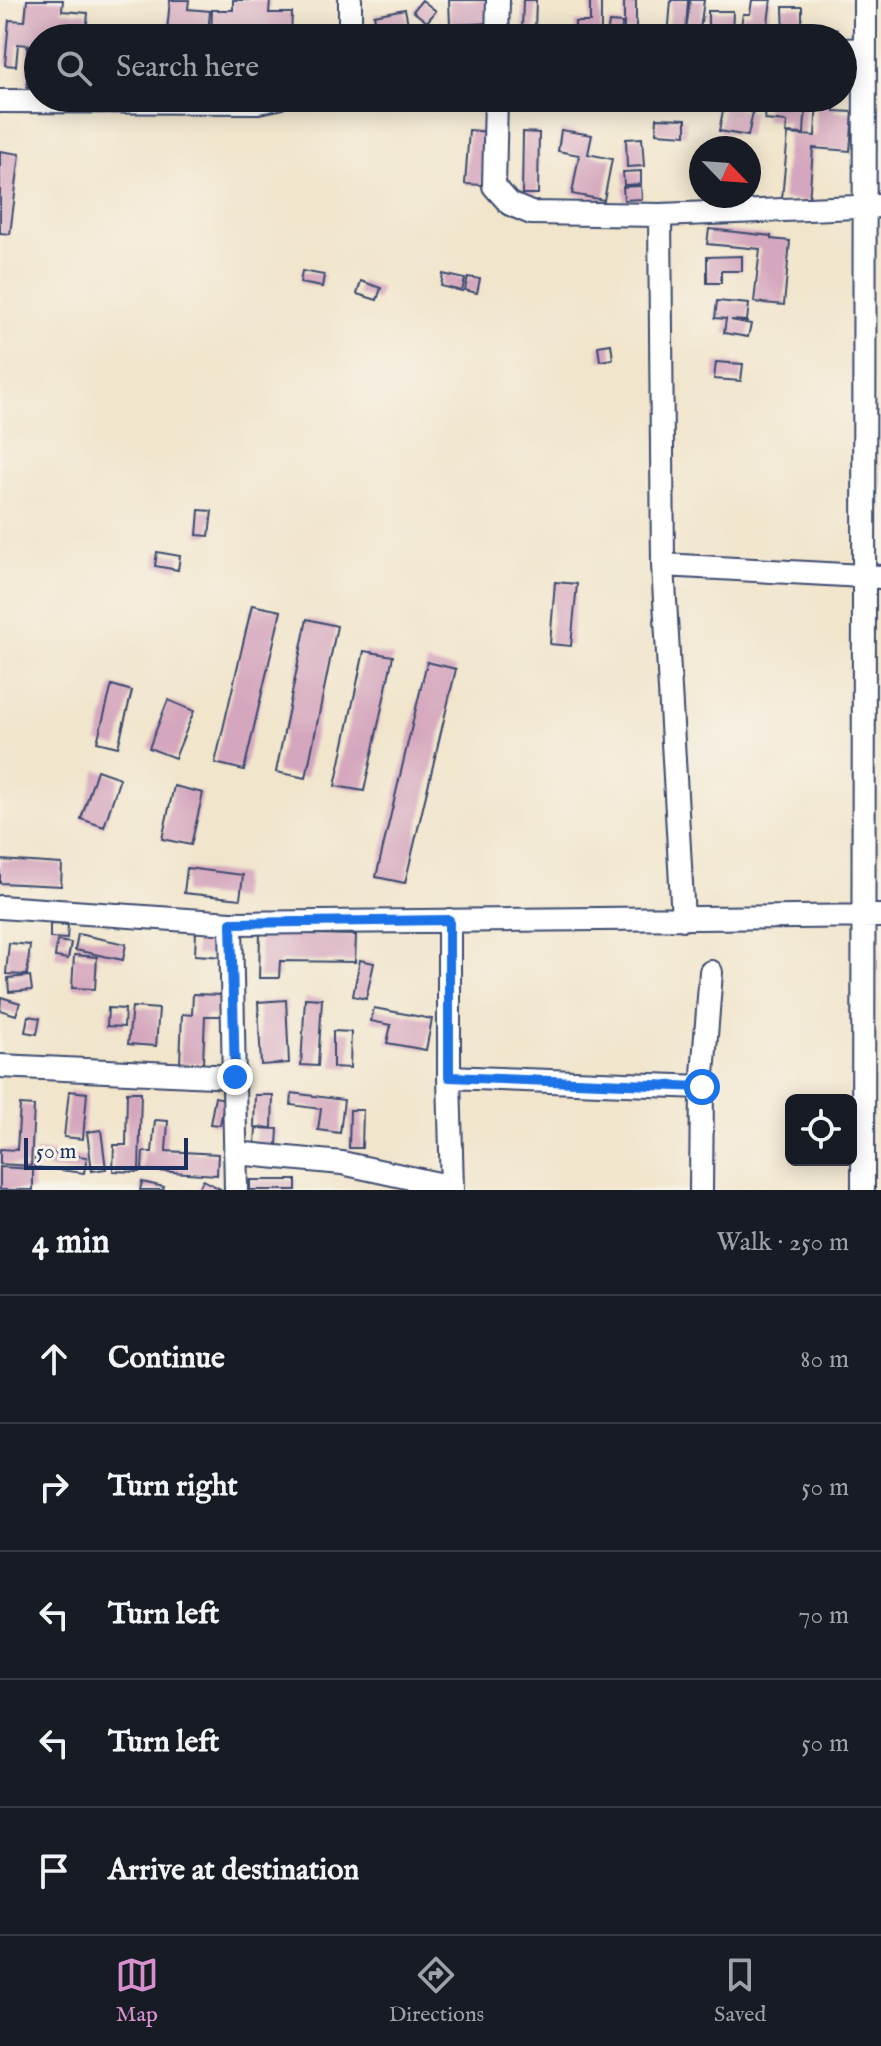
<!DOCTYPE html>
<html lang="en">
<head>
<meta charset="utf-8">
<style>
	body { margin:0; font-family:"IM FELL English",serif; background:#20242c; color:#f1f3f6 }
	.controls { position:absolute; right:24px; bottom:24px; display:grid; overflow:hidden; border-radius:12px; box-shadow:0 4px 20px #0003 }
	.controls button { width:72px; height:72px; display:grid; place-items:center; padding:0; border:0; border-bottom:2px solid #363941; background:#171b24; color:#f1f3f6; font:40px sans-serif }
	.compass { position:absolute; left:689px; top:136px; width:72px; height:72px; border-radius:50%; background:#171b24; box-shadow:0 4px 20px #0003; rotate:115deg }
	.scale { position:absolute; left:24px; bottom:20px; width:164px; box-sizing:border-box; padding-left:8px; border:4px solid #1b2f5e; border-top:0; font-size:22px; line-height:28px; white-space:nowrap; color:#1b2f5e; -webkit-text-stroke:6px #f7f3e8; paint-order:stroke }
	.stop { position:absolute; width:24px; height:24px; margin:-18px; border:6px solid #1a73e8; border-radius:50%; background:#fff }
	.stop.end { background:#1a73e8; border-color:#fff; box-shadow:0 2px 8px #0008 }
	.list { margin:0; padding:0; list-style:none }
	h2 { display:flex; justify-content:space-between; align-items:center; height:104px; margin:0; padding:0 32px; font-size:34px }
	h2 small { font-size:26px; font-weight:400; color:#9ea1a6 }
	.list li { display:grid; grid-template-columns:52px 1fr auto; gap:24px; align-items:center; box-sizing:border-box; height:128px; padding:0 32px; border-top:2px solid #363941 }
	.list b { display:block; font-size:30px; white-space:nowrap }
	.list em { font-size:26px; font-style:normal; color:#9ea1a6 }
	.icon { flex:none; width:44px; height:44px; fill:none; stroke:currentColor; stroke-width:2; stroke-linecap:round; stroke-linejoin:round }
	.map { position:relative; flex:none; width:881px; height:1190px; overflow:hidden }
	.search { position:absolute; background:#171b24; box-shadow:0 4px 20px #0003; left:24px; right:24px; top:24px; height:88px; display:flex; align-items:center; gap:20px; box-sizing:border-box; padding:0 28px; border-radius:44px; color:#9ea1a6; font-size:30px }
	.sheet { height:744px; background:#171b24 }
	nav { display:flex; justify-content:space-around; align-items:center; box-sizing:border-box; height:112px; border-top:2px solid #363941; background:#171b24; font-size:22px; color:#9ea1a6 }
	nav a { display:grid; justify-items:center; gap:4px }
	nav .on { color:#d690ce }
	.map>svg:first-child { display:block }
</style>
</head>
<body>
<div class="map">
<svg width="881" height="1190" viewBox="0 0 881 1190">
	<rect width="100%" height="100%" fill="#f7f3e8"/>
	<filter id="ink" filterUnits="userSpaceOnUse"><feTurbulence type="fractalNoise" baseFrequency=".0125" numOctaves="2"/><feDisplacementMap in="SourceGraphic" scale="16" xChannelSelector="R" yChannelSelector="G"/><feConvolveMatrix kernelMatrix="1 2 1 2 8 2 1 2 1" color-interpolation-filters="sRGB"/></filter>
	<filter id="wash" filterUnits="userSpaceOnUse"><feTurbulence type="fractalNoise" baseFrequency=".006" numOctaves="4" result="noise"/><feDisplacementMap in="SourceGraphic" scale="32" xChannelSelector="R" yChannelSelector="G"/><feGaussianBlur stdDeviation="1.8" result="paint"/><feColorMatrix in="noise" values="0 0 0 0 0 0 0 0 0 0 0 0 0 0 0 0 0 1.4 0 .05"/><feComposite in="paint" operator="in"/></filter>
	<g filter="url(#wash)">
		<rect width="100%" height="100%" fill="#f1e5cc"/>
		<g id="blocks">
			<!-- building -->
			<path fill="#d5a7be" d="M27 0H63L62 11 88 13 86 34 47 31 46 38H38V46L18 44 16 66 5 65 9 20 25 21Z
				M170 0H189L188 9 210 11 208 34 167 31Z
				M233 0H270L269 13H292L291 38H211L212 10H233Z
				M422 0 436 11 427 22 413 11Z
				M449 0H490L491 23 450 25Z
				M523 0H536L535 31H522Z
				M590 0H601V36L575 37V22H590Z
				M624 0H636V31H624Z
				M671 0H688L686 31 690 0H704L699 38 668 37Z
				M752 0H771L766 38 739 37 743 14H750Z
				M783 7H802V38H784Z
				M405 9 408 24 377 30 374 15Z
				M708 11H733L732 38H708Z
				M609 22 622 23 621 37 607 36Z
				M439 24 440 38H418V25Z
				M815 26 837 29 836 38H814Z
				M27 47H38V86H27Z
				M521 98H536L534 113 520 112Z
				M767 98H806L804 134 786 133 787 122 765 120Z
				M817 98H835L834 111 853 112 850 151 813 148 809 202 782 199 788 134 815 136Z
				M724 106 753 112 748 136 719 131Z
				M657 118 686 119V135L656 133Z
				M469 130 488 132 484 185 465 184Z
				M561 130 592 135 588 154 612 159 604 200 572 194 579 155 558 151Z
				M523 132 539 133 538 194H522Z
				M642 138 644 166 627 167 626 139Z
				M0 151 20 154 10 234 0 233Z
				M641 171V184L624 185 623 172Z
				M641 186 642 199 624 200 623 187Z
				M709 229 771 236V239L790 241 784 305 754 302 760 249 707 244Z
				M742 256V271H721V283H707V257Z
				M302 271 324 275 322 287 300 283Z
				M443 274 465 279 462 291 441 286Z
				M468 277 480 279 477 293 465 290Z
				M361 281 381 288 377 300 357 294Z
				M717 301 749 304 747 321 731 320 751 324 748 337 724 333 726 319 715 318Z
				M611 344 613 359 600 361 598 346Z
				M716 362 743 364 741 381 714 379Z
				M199 510 212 511 209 536 197 535Z
				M157 552 180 556 178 570 155 566Z
				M555 582 577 584 571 646 550 644Z
				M252 605 281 611 244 770 215 763Z
				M307 619 337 626 306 778 276 772Z
				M364 651 393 656 364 791 335 786Z
				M427 662 456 669 405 883 376 877Z
				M112 685 132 691 118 747 97 742Z
				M168 700 194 711 175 758 149 748Z
				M97 770 120 778 104 827 81 819Z
				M174 786 203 793 191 845 162 839Z
				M0 860 62 864 61 886 0 883Z
				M187 868 243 875 240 899 184 893Z
				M50 924 68 925 67 939 50 938Z
				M196 931 226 932 224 957 195 955Z
				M260 933 356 935 355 962 280 961 279 978H259Z
				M78 934 126 944 123 960 75 950Z
				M57 941 71 943 68 959 55 957Z
				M9 943 30 945 27 975 6 974Z
				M74 955 97 957 95 989 72 988Z
				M360 960 374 963 366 999 353 996Z
				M30 976 32 990 9 992 8 978Z
				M193 994 224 995 223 1016H205L203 1063H180L182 1014 192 1015Z
				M1 997 20 1003 16 1015 0 1010Z
				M305 998 322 999 318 1066 301 1065Z
				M286 1000 289 1063 261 1065 258 1002Z
				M132 1007 159 1009 156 1046 128 1044Z
				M108 1008 125 1009 124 1027 107 1026Z
				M374 1008 432 1019 426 1050 387 1043 391 1025 371 1021Z
				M28 1016 40 1018 37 1034 25 1032Z
				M333 1031 351 1032 350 1068 333 1067Z
				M69 1091 87 1093 83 1139 64 1137Z
				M127 1092H141L139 1172 113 1171 114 1145H126Z
				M292 1093 344 1100 340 1133 318 1130 321 1109 291 1105Z
				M255 1095H273L272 1128 254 1127Z
				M215 1097 225 1099 220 1125 210 1124Z
				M20 1105 34 1106 31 1166 0 1164V1149L17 1150Z
				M350 1110H363L362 1148H349Z
				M155 1120 168 1121 166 1151 218 1154 217 1175 142 1170 143 1152H152Z
				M256 1128 278 1129 276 1161 254 1160Z
				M101 1130 106 1169 92 1171 87 1132Z
				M36 1151 87 1157 84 1173 34 1167Z
				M0 1167 33 1169V1190H0Z
				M203 1180 222 1190H198Z
				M250 1180H296V1190H250Z
				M142 1182 164 1187 163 1190H140Z"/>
		</g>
	</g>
	<g filter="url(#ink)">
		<use href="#blocks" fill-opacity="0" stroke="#3b4a6e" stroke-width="2"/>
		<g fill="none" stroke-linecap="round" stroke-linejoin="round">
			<defs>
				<path id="street" d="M350 0V38
					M497 38 498 0
					M843 50 865 49
					M496 98 494 186 510 204 531 213 660 215 881 206
					M0 101 258 102 278 98
					M660 215 663 565 683 919
					M663 565 881 577
					M0 907 231 923 881 916
					M449 920V1077L452 1190
					M231 923 236 1190
					M0 1066 235 1077
					M449 1077 702 1087
					M235 1153 342 1163 452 1187
					M701 1190 702 1087 711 972
					M863 1190 865 0"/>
			</defs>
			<!-- street casing -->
			<use href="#street" stroke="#3b4a6e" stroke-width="26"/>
			<!-- street -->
			<use href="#street" stroke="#fff" stroke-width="22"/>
		</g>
	</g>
	<g fill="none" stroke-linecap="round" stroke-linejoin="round" filter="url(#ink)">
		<!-- route -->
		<path stroke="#1a73e8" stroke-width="10" d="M235 1077 231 923 449 920V1077L702 1087"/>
	</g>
</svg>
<div class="controls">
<button><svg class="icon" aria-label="locate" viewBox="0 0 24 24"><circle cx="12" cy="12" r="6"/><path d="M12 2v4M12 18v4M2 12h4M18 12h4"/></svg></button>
</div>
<svg class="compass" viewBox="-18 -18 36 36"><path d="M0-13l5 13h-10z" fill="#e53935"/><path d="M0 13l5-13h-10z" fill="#9ea1a6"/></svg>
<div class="scale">50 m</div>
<div class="stop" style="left:702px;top:1087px"></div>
<div class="stop end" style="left:235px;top:1077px"></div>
<div class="search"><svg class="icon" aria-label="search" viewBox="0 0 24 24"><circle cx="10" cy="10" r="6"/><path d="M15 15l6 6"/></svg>Search here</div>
</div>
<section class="sheet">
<h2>4 min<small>Walk · 250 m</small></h2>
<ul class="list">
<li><svg class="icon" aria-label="ahead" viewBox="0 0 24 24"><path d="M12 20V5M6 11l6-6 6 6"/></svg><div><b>Continue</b></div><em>80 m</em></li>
<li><svg class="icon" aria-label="right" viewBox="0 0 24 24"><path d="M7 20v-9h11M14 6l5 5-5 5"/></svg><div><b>Turn right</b></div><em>50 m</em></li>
<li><svg class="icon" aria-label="left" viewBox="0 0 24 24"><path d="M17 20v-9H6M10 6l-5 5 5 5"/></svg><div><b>Turn left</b></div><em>70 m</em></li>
<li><svg class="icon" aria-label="left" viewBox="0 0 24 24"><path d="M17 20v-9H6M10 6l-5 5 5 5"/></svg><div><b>Turn left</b></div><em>50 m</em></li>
<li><svg class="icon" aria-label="arrive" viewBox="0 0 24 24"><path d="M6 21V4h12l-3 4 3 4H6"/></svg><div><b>Arrive at destination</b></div></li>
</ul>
</section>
<nav>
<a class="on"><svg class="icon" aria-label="map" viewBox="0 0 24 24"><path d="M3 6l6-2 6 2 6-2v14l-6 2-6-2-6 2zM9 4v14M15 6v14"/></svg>Map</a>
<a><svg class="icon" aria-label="directions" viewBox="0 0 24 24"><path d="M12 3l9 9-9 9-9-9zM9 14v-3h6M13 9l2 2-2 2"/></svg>Directions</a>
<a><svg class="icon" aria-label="saved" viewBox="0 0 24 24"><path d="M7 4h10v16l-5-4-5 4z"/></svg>Saved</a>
</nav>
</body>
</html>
